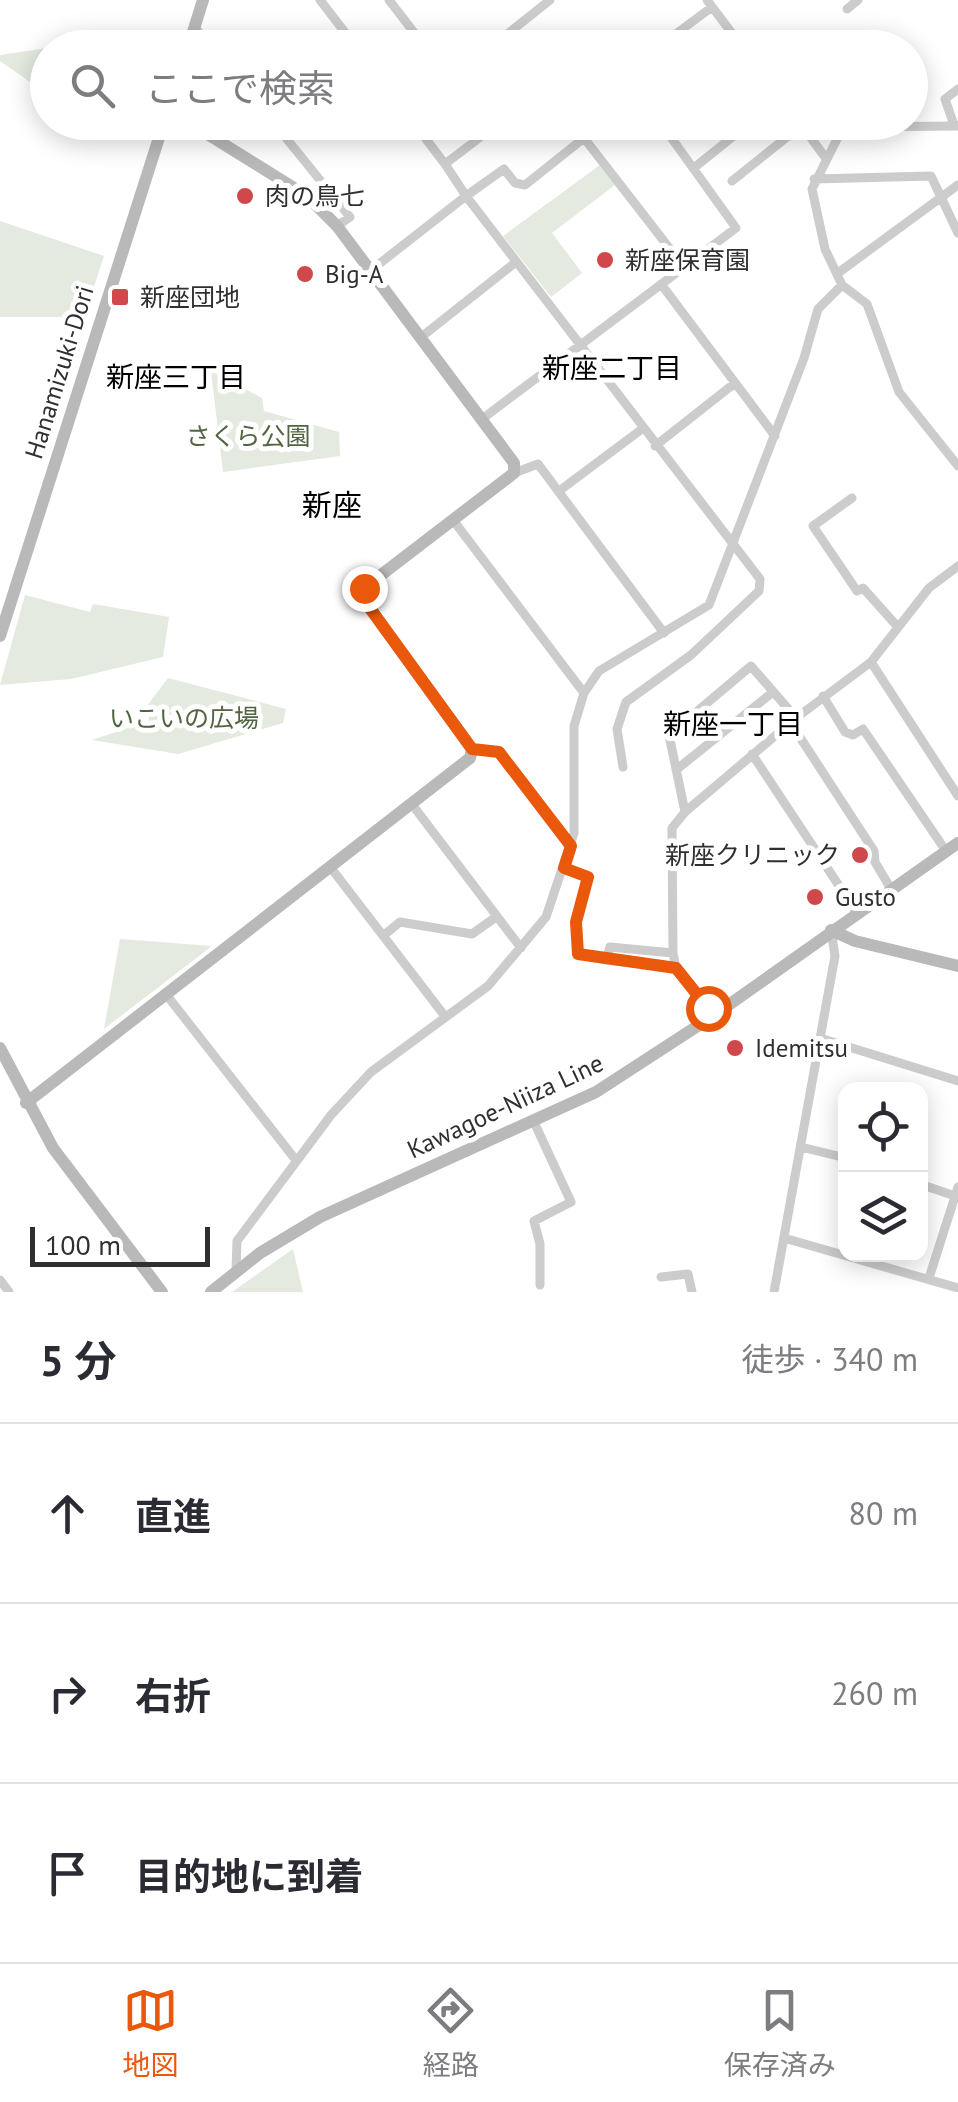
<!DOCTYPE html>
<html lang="ja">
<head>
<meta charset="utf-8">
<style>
	body { margin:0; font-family:"PT Sans","Noto Sans JP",sans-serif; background:#f7f7f7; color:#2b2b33 }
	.controls { position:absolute; right:30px; bottom:30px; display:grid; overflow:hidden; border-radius:20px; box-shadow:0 5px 25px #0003 }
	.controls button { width:90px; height:90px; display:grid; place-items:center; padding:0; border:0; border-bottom:2px solid #e1e1e2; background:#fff; color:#2b2b33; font:50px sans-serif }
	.scale { position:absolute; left:30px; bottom:25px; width:180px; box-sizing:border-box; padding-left:10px; border:5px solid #2f2f2f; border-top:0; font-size:28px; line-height:35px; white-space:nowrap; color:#2f2f2f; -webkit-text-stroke:8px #fff; paint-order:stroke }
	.stop { position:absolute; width:30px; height:30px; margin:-22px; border:8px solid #ea580c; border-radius:50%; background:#fff }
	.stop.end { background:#ea580c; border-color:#fff; box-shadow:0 2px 10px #0008 }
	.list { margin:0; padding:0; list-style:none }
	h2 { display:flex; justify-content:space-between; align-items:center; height:130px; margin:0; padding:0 40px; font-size:42px }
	h2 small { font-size:32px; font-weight:400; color:#7c7c81 }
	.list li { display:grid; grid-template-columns:65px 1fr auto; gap:30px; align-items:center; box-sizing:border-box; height:180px; padding:0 40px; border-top:2px solid #e1e1e2 }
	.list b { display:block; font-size:38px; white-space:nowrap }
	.list em { font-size:32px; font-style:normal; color:#7c7c81 }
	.icon { flex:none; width:55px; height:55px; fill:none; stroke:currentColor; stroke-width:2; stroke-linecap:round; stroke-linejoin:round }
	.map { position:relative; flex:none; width:958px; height:1292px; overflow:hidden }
	.search { position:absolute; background:#fff; box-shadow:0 5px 25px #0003; left:30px; right:30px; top:30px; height:110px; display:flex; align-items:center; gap:25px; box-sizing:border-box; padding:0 35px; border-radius:55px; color:#7c7c81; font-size:38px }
	.sheet { height:670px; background:#fff }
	nav { display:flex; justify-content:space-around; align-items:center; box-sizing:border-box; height:140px; border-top:2px solid #e1e1e2; background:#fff; font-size:28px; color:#7c7c81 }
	nav a { display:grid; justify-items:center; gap:5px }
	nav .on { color:#ea580c }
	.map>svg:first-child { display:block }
</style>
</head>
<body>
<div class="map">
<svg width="958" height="1292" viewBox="0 0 958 1292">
	<rect width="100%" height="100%" fill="#fff"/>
	<!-- green -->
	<path fill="#e4eadf" d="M47 48V94L0 61V55Z
		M600 165 615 185 552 233 582 273 551 297 503 236Z
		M0 221 104 256 84 317H0Z
		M211 371 262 398 264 411 339 432 340 456 223 472Z
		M25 595 90 612 93 604 169 617 163 657 71 679 0 685Z
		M168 678 286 709 283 723 178 754 92 740 149 721 147 706Z
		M120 939 212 946 104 1029Z
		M293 1249 303 1292H232Z"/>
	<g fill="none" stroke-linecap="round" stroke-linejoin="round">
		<!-- street -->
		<path stroke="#ccc" stroke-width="9" d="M320 0 357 48
			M389 0 426 48
			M707 0 743 48
			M847 9 858 0
			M195 27 211 48
			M490 48 550 0
			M657 48 712 7
			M273 122 350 217 337 226
			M413 122 445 164
			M573 122 584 138
			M800 123 825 157
			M954 125 945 99 958 89
			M958 126 854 127 840 133 812 189 825 249 842 285 867 304 899 392 958 466
			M695 167 751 122
			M814 179 931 176 958 233
			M732 181 802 125
			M370 271 466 196 445 164 500 122
			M838 273 958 185
			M661 284 775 436
			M420 338 516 262
			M482 419 736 228 660 122
			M655 446 735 383
			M514 473 538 464 664 633
			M559 491 642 429
			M852 498 813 526 857 591 863 588 897 626
			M453 520 584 693
			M871 662 929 588 958 566
			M823 696 845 732 853 735 863 729 946 851
			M790 722 874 851 875 862 891 889
			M472 749 499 752 571 846
			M752 754 857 913
			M623 767 617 729 626 702 691 655 759 591 760 579 466 196 504 169 515 183 525 185 584 138 684 267
			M676 770 773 692
			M411 803 521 948
			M685 812 669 735 751 666 796 718
			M331 868 444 1015
			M564 868 588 877 576 922 577 954 606 960
			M383 936 400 922 472 934 496 917
			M673 953 610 947 606 960 676 968
			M165 993 295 1159
			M713 1016 676 968 673 953 672 828 685 812 796 718 871 662 958 796
			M820 1038 958 1081
			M534 1122 571 1202 534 1221 540 1244V1285
			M801 1147 846 1158
			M920 1184 955 1196
			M784 1238 958 1288
			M236 1270 237 1241 331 1115 371 1072 488 986 546 917 574 833V726L584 693 599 671 709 605 804 358 818 309 842 285
			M661 1277 688 1274 692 1292
			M929 1278 958 1187
			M0 1280 9 1292
			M774 1292 835 956 831 930"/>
		<!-- secondary -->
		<path stroke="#b9b9b9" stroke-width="12" d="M188 48 203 0
			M0 636 164 122
			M831 930 855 941 958 966
			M0 1048 53 1148 162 1292
			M26 1103 470 758 472 749 364 600V588L514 473V463L337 226 307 196 188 122
			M211 1292 260 1253 320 1217 596 1092 713 1016 958 843"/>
	</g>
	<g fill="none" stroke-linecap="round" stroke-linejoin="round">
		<!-- route -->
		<path stroke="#ea580c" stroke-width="12" d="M364 588V600L472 749 499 752 571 846 564 868 588 877 576 922 578 954 676 968 708 1008"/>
	</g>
	<!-- markers -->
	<g fill="#cf484c" stroke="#fff" stroke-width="4">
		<circle cx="245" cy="196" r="10"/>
		<circle cx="605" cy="260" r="10"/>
		<circle cx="305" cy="274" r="10"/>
		<rect x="110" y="287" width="20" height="20" rx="5"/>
		<circle cx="860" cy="855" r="10"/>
		<circle cx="815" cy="897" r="10"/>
		<circle cx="735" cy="1048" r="10"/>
	</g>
	<g text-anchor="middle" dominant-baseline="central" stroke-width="10" stroke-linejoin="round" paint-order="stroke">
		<!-- poi labels -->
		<g font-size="25" fill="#2f2f2f" stroke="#fff" text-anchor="start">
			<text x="265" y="196">肉の鳥七</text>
			<text x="625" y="260">新座保育園</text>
			<text x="325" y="274">Big-A</text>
			<text x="140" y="297">新座団地</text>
			<text x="840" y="855" text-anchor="end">新座クリニック</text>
			<text x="835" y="897">Gusto</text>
			<text x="755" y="1048">Idemitsu</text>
		</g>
		<!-- street labels -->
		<g font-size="25" fill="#2f2f2f" stroke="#fff">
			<text transform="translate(59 372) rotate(-73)">Hanamizuki-Dori</text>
			<text transform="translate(505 1106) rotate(-25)">Kawagoe-Niiza Line</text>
		</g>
		<!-- park labels -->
		<g font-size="25" fill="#516542" stroke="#fff">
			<text x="248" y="436">さくら公園</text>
			<text x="184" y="718">いこいの広場</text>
		</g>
		<!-- neighbourhood labels -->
		<g font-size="28" fill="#000" stroke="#fff">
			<text x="612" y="367">新座二丁目</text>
			<text x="176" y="376">新座三丁目</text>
			<text x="733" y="723">新座一丁目</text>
		</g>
		<!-- quarter labels -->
		<g font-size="30" fill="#000" stroke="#fff">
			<text x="332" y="504">新座</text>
		</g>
	</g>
</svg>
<div class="controls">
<button><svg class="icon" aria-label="locate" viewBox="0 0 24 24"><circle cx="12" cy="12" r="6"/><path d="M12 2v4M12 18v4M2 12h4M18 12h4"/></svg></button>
<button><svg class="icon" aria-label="layers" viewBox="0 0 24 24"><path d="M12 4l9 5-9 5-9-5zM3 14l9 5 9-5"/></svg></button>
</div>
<div class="scale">100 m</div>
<div class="stop" style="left:708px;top:1008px"></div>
<div class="stop end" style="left:364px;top:588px"></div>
<div class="search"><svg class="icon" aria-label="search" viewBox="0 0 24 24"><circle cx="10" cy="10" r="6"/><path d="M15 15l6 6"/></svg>ここで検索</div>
</div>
<section class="sheet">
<h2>5 分<small>徒歩 · 340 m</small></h2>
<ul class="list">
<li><svg class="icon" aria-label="ahead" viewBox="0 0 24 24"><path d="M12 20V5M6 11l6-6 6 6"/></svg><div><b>直進</b></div><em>80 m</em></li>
<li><svg class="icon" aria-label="right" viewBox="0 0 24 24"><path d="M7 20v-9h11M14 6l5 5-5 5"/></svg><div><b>右折</b></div><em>260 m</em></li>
<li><svg class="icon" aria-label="arrive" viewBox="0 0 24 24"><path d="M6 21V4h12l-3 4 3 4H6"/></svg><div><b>目的地に到着</b></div></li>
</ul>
</section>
<nav>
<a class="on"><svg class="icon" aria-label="map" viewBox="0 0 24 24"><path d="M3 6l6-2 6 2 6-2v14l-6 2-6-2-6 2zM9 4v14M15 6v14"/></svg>地図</a>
<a><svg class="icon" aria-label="directions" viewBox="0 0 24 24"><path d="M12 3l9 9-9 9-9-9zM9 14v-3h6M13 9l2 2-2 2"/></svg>経路</a>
<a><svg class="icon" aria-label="saved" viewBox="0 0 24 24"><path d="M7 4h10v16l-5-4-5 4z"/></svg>保存済み</a>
</nav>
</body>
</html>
